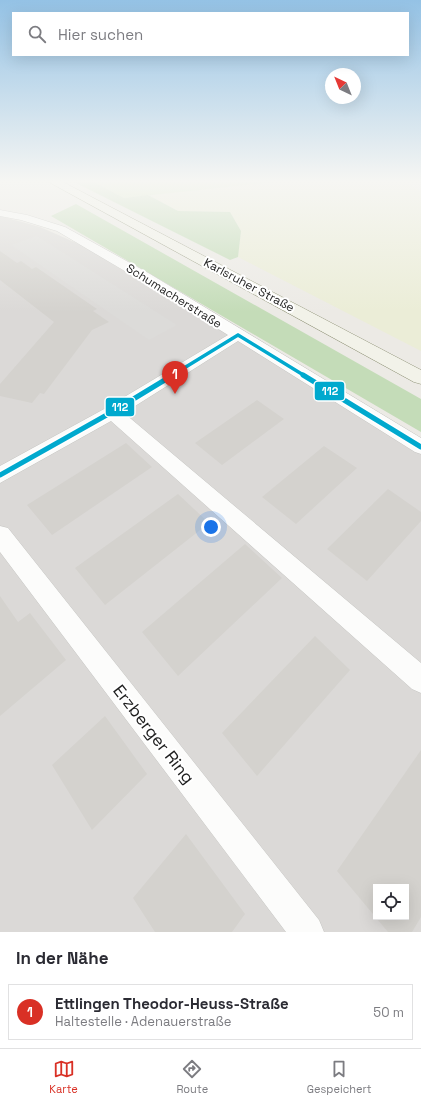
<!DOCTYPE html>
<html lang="de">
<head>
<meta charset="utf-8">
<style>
	body { margin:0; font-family:"Space Grotesk",sans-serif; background:#f2f2f3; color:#2b2b33 }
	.controls { position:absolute; right:12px; bottom:12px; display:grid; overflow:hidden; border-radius:0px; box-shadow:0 4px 16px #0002 }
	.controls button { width:36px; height:36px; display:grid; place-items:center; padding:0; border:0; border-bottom:1px solid #e1e1e2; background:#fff; color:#2b2b33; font:20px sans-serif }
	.compass { position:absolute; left:325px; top:68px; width:36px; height:36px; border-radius:50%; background:#fff; box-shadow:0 4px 16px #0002; rotate:317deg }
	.you { position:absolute; left:211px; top:527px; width:14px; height:14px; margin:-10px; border:3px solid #fff; border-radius:50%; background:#1a73e8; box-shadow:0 0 0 6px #1a73e833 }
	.badge { display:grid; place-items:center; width:26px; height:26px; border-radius:50%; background:#d93025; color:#fff; font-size:13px; font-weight:700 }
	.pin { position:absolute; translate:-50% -33px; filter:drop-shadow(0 1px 2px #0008) }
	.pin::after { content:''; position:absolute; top:21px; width:14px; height:12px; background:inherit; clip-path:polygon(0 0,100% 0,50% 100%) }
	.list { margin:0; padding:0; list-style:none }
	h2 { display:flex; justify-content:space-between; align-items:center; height:52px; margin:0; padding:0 16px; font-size:17px }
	h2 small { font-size:13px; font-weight:400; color:#7c7c81 }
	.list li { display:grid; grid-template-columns:26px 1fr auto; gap:12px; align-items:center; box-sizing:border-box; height:56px; margin:0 8px 8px; padding:0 8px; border:1px solid #e1e1e2; border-radius:0px }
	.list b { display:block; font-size:15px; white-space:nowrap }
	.list p { margin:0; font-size:13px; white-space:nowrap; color:#7c7c81 }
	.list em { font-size:13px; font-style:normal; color:#7c7c81 }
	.icon { flex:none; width:22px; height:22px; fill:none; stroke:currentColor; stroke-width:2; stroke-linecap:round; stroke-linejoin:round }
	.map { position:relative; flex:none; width:421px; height:932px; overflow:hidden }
	.search { position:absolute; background:#fff; box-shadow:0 4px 16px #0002; left:12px; right:12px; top:12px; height:44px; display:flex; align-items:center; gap:10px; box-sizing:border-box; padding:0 14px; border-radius:0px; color:#7c7c81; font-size:15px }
	.sheet { height:116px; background:#fff }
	nav { display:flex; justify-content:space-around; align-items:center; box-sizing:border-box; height:56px; border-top:1px solid #e1e1e2; background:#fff; font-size:11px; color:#7c7c81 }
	nav a { display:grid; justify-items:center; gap:2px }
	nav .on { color:#d93025 }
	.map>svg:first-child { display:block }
</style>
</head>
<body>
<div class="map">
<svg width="421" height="932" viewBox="0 0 421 932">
	<rect width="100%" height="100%" fill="#eceae5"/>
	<!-- residential -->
	<path fill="#dbd9d7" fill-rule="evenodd" d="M0 216 40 227 81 245 421 452V932H0ZM376 887H406V917H376Z"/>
	<!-- farmland -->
	<path fill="#ebedd7" d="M274 182H405L421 191V351L238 257 241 231 230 212 178 211 148 195Z"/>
	<!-- grass -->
	<path fill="#d7ebc1" d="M94 182H274L124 198Z"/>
	<!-- forest -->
	<path fill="#c4dcb8" d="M74 182H94L124 198 148 195 178 211 230 212 241 231 238 257 230 260Z
		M76 204 421 399V432L51 216Z"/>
	<!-- parking -->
	<path fill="#dcdbd9" d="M37 236 177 325 149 340 11 245Z"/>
	<!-- building -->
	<path fill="#d4d2ce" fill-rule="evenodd" d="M0 251 17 263 21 261 32 269 36 267 97 309 93 311 109 322 92 330 44 394 40 393 32 403 0 396V384L54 322 0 280Z
		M257 400 284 419 222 465 195 443Z
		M126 443 152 467 52 535 27 505Z
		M324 446 357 468 296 524 262 497Z
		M388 489 421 512V521L367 581 327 549Z
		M178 494 209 523 105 605 75 568Z
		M245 544 282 578 178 676 142 632Z
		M0 596 18 622 30 613 66 660 0 716Z
		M315 636 350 670 257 776 222 733Z
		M105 716 147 774 92 830 52 765Z
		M421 750V917L412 932H388L337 871ZM376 887H406V917H376Z
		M186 834 245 914 232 932H155L133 898Z"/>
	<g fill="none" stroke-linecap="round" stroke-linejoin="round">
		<defs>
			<path id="minor" d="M0 210 27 215 65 227 150 274 421 438V454L415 452 238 341 124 413 421 663V693L412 689 111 421 0 483V466L106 408 228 335 140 280 57 231 21 220 0 216Z
				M0 526 8 528 319 920 324 932H286L0 552Z"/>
			<path id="secondary" d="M49 182H63L421 370V384L414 382Z"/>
		</defs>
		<!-- minor casing -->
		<use href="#minor" stroke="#c4c4c1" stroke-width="1"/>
		<!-- secondary casing -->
		<use href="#secondary" stroke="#93967c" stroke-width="1"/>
		<!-- minor -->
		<use href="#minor" fill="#fcfcfb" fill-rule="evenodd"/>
		<!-- secondary -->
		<use href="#secondary" fill="#f2f2e9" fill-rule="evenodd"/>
		<defs>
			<path id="bus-1-far1" d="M238 335 305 376
				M171 376 238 335"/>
			<path id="bus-1" d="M303 375 421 447
				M0 475 112 412 173 375"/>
		</defs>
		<!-- bus-1-far1 casing -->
		<use href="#bus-1-far1" stroke="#fff" stroke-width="5.5"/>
		<!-- bus-1 casing -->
		<use href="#bus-1" stroke="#fff" stroke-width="8"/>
		<!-- bus-1-far1 -->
		<use href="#bus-1-far1" stroke="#00a9ce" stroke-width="3.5"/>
		<!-- bus-1 -->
		<use href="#bus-1" stroke="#00a9ce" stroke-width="5"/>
	</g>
	<!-- sky -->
	<linearGradient id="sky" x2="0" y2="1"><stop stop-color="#94c2e5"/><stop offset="0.58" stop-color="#f6f6f3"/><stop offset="1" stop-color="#f6f6f3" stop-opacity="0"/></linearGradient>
	<rect width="421" height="312" fill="url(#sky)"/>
	<g text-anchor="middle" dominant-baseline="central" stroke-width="4" stroke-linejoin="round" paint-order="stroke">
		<!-- far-street labels -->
		<g font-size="12" fill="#1d1d1d" stroke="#fff">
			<text transform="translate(249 285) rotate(28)">Karlsruher Straße</text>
			<text transform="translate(174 296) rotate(32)">Schumacherstraße</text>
		</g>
		<!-- near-street labels -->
		<g font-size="17" fill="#1d1d1d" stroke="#fff">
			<text transform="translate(154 734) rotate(52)">Erzberger Ring</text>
		</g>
	</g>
	<g stroke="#fff" stroke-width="1.5">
		<rect x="314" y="381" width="31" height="20" rx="4" fill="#00a9ce"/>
		<rect x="105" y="397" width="30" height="20" rx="4" fill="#00a9ce"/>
	</g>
	<g font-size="11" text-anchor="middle" font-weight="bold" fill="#fff">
		<text x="330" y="395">112</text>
		<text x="120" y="411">112</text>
	</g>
</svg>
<div class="controls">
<button><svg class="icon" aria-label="locate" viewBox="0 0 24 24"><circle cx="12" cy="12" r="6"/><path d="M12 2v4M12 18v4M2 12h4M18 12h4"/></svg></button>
</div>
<svg class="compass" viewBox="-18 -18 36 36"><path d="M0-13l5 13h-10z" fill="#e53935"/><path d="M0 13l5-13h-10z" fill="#7c7c81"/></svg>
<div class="you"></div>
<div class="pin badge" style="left:175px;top:394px">1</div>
<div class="search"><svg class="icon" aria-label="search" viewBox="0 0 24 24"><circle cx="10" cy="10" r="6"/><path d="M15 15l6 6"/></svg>Hier suchen</div>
</div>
<section class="sheet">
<h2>In der Nähe<small></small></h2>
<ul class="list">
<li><span class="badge">1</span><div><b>Ettlingen Theodor-Heuss-Straße</b><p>Haltestelle · Adenauerstraße</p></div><em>50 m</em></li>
</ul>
</section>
<nav>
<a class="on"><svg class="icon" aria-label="map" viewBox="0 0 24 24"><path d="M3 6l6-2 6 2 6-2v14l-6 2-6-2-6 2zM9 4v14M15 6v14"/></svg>Karte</a>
<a><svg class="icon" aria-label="directions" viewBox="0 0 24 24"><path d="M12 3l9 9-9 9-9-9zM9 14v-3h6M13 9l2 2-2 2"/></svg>Route</a>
<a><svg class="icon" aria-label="saved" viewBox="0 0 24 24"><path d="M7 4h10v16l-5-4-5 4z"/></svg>Gespeichert</a>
</nav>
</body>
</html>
